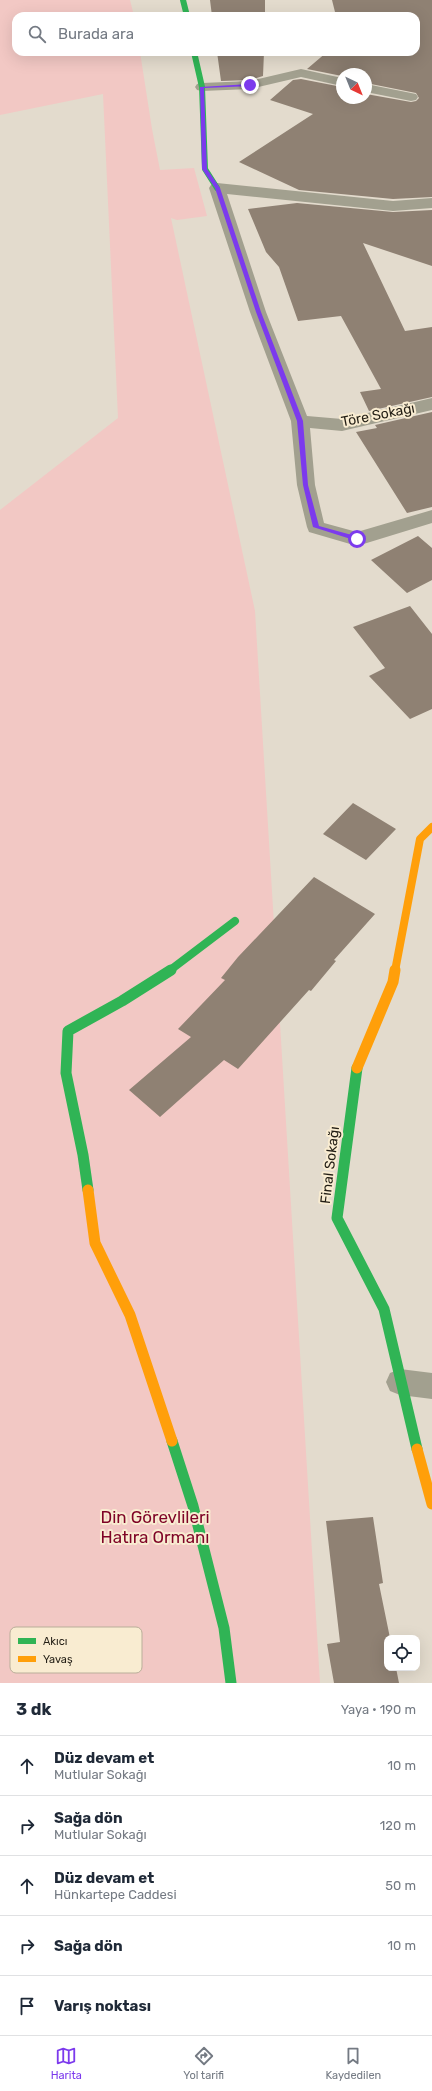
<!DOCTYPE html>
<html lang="tr">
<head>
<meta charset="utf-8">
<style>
	body { margin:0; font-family:Rubik,sans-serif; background:#f2f2f3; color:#1f2937 }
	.controls { position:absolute; right:12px; bottom:12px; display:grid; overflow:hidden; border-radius:8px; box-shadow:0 4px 16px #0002 }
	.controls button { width:36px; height:36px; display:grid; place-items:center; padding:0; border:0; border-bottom:1px solid #e0e1e3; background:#fff; color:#1f2937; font:20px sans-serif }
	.compass { position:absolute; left:336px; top:68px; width:36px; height:36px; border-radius:50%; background:#fff; box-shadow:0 4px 16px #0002; rotate:137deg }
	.stop { position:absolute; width:12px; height:12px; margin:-9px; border:3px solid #7c3aed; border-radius:50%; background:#fff }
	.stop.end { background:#7c3aed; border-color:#fff; box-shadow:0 1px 4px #0008 }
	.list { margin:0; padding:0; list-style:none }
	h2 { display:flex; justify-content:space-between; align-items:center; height:52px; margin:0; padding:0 16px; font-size:17px }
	h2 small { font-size:13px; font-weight:400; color:#747a83 }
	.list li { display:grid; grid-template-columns:26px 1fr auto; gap:12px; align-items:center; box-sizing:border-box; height:60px; padding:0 16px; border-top:1px solid #e0e1e3 }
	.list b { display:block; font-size:15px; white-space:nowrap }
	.list p { margin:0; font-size:13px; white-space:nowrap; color:#747a83 }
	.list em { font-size:13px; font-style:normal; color:#747a83 }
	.icon { flex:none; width:22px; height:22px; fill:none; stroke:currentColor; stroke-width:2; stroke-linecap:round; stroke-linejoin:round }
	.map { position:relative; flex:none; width:432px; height:1683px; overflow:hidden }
	.search { position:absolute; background:#fff; box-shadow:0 4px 16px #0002; left:12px; right:12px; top:12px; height:44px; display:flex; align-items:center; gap:10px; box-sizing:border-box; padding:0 14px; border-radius:12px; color:#747a83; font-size:15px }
	.sheet { height:352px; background:#fff }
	nav { display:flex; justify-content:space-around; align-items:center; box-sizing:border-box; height:56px; border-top:1px solid #e0e1e3; background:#fff; font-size:11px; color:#747a83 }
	nav a { display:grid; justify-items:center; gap:2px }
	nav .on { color:#7c3aed }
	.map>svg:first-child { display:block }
</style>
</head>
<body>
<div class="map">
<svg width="432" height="1683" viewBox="0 0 432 1683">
	<rect width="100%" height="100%" fill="#e3dbcd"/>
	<!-- green -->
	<path fill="#f2c8c4" d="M0 0H130L134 16H16V52H140L152 129 160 170 194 168 207 216 177 220 171 218 255 611 320 1683H0V510L118 418 103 94 0 115Z"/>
	<!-- building -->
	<path fill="#8f8173" d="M210 0H265V16H212Z
		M332 0H432V197L393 199 299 190 239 162 313 114 270 100 293 80 301 79 342 87V98H366V94L411 102 416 101 419 98 416 93 366 83V74H342V76L307 69 327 52H416V16H336Z
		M217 52H264L263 76 250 80 221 81Z
		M297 203 393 212 432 210V266L363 243 405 331 432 327V397L369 411 360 392 381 389 341 316 298 321 279 267 266 252 248 209Z
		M432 412V507L407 513 356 432 377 428 375 425Z
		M418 536 432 548V580L407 593 371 560Z
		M410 606 432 634V709L410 719 369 676 385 668 353 627Z
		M353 803 396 829 366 860 323 834Z
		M314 877 375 914 334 960 336 961 311 991 309 990 238 1069 224 1060 160 1117 129 1090 191 1037 178 1029 225 980 221 978 238 957Z
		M373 1517 383 1583 379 1584 390 1638H387V1668H396L399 1683H334L327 1644 340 1642 326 1521Z"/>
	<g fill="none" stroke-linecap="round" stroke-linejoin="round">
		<!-- street -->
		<path fill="#a2a08f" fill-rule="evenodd" d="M301 69 342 78V86L301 77 250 89 202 91 197 90 195 87 197 84 202 83 250 81Z
			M366 84 416 94 418 97 416 100 411 101 366 92Z
			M217 183 393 201 432 198V208L393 211 227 194 266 312 307 416 342 419 432 398V410L342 431 310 428 315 485 324 523 357 532 432 510V523L357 546 309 532 307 527 297 485 291 421 250 312 209 188 211 185Z
			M400 1369 432 1373V1399L400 1395 390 1391 386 1382 390 1373Z"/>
		<!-- fast-far2 -->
		<path stroke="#30b455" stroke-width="6" d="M183 0 187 16
			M194 52 202 87 205 169 217 188"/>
		<!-- fast-far1 -->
		<path stroke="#30b455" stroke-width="8" d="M169 971 235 921"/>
		<!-- fast -->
		<path stroke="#30b455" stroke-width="11" d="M357 1068 337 1218 384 1309 417 1449
			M88 1190 83 1155 66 1073 68 1031 122 1001 171 970
			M172 1441 193 1506 224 1628 231 1683"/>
		<!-- slow-far1 -->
		<path stroke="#ff9f0a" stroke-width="8" d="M395 971 420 839 432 827"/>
		<!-- slow -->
		<path stroke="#ff9f0a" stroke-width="11" d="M357 1068 393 982 395 970
			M88 1190 95 1243 130 1315 172 1441
			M417 1449 432 1504"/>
	</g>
	<!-- route -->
	<path fill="#7c3aed" d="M250 84 252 86 204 88 207 169 220 188 261 312 303 421 308 485 319 526 359 537 357 541 313 527 303 485 297 421 256 312 215 188 202 169 200 87Z"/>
	<g text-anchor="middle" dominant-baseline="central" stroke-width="4" stroke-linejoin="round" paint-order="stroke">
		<!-- street labels -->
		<g font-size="14" fill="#231e15" stroke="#f9ecd1">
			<text transform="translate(378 415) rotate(-11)">Töre Sokağı</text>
			<text transform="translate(330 1165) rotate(-83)">Final Sokağı</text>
		</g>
		<!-- near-park labels -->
		<g font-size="17" fill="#7f0427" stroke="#f9ecd1">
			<text x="155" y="1517">Din Görevlileri<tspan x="155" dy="20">Hatıra Ormanı</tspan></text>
		</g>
	</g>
	<!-- legend -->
	<rect x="10" y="1627" width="132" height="46" rx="6" fill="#f9ecd1" stroke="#b9ae99" stroke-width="1"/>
	<rect x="18" y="1638" width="18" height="6" fill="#30b455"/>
	<rect x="18" y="1656" width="18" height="6" fill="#ff9f0a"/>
	<g font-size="11" fill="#231e15">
		<text x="43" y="1645">Akıcı</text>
		<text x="43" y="1663">Yavaş</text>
	</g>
</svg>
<div class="controls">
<button><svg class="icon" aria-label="locate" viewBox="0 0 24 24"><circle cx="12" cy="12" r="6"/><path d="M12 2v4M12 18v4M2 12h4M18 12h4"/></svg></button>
</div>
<svg class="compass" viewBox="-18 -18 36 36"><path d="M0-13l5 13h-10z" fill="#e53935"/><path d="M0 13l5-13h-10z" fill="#747a83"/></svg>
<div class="stop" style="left:357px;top:539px"></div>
<div class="stop end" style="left:250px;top:85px"></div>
<div class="search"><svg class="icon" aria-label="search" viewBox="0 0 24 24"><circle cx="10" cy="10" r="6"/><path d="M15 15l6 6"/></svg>Burada ara</div>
</div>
<section class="sheet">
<h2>3 dk<small>Yaya · 190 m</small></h2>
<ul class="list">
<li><svg class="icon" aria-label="ahead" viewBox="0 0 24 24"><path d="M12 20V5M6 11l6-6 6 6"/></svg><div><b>Düz devam et</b><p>Mutlular Sokağı</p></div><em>10 m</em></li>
<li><svg class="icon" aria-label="right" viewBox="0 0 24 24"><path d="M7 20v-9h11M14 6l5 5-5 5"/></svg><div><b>Sağa dön</b><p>Mutlular Sokağı</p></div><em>120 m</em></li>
<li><svg class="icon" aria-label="ahead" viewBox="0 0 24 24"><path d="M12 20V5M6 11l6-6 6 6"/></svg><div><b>Düz devam et</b><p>Hünkartepe Caddesi</p></div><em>50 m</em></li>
<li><svg class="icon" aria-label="right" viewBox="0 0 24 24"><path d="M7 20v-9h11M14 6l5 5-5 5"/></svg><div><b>Sağa dön</b></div><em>10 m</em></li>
<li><svg class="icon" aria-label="arrive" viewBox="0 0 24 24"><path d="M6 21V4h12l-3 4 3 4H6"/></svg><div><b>Varış noktası</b></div></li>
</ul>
</section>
<nav>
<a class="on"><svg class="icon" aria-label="map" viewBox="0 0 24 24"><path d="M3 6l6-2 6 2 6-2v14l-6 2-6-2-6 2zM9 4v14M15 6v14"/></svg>Harita</a>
<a><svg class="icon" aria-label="directions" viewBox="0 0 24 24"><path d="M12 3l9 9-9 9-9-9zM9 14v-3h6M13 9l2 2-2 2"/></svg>Yol tarifi</a>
<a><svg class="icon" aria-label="saved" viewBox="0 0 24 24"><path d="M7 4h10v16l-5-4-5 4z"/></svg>Kaydedilen</a>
</nav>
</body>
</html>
